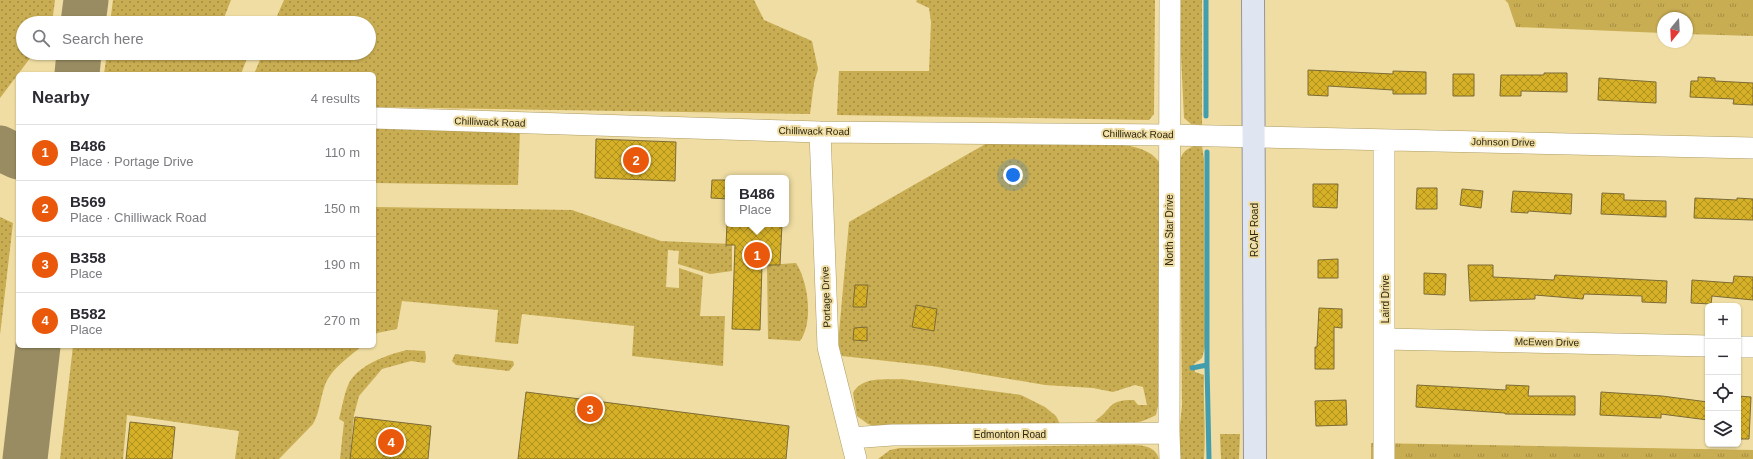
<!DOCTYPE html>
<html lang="en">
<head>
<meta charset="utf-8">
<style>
	body { margin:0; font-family:Arial,sans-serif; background:#f7f7f7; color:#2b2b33 }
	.controls { position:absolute; right:12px; bottom:12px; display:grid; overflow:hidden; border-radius:6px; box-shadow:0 1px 3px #0004 }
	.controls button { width:36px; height:36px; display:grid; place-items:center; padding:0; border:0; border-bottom:1px solid #e1e1e2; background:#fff; color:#2b2b33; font:20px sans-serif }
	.compass { position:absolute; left:1657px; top:12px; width:36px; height:36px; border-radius:50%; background:#fff; box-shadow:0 1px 3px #0004; rotate:198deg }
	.you { position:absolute; left:1013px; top:175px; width:14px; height:14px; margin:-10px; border:3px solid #fff; border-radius:50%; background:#1a73e8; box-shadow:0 0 0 6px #1a73e833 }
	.badge { display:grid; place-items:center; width:26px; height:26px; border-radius:50%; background:#ea580c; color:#fff; font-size:13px; font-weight:700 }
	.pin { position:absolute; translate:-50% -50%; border:2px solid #fff; box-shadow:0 1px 4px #0006 }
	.popup { position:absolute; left:725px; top:175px; width:64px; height:52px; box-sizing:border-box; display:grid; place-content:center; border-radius:6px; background:#fff; filter:drop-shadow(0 1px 3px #0005); font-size:13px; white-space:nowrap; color:#7c7c81 }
	.popup b { font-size:15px; color:#2b2b33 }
	.popup::after { content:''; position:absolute; left:50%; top:100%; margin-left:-8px; border:8px solid transparent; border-top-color:#fff }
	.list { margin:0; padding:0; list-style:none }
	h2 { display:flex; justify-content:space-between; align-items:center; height:52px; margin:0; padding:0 16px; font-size:17px }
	h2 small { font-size:13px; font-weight:400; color:#7c7c81 }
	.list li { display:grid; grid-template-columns:26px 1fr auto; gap:12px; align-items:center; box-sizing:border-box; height:56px; padding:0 16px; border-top:1px solid #e1e1e2 }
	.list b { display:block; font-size:15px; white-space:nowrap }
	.list p { margin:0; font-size:13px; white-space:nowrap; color:#7c7c81 }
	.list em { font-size:13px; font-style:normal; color:#7c7c81 }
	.icon { flex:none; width:22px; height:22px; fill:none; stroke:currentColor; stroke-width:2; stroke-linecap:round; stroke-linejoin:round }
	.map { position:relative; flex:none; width:1753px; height:459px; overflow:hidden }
	.search { position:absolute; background:#fff; box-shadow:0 1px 3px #0004; left:16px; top:16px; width:360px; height:44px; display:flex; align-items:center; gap:10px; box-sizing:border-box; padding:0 14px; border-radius:22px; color:#7c7c81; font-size:15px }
	.panel { position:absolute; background:#fff; box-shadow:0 1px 3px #0004; left:16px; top:72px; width:360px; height:276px; border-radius:6px }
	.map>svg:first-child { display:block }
</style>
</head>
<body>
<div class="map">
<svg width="1753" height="459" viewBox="0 0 1753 459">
	<defs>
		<pattern id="grass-dots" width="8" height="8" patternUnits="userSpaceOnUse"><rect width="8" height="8" fill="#c9ad52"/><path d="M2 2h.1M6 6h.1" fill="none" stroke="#a48d42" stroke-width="1.8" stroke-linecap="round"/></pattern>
		<pattern id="park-tufts" width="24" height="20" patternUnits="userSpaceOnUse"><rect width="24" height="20" fill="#c9ad52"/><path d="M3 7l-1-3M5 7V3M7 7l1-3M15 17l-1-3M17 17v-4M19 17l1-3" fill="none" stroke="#a48d42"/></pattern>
		<pattern id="building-cross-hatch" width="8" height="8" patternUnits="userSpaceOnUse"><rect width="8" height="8" fill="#d6b128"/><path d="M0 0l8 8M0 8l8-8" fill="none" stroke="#ae9021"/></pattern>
	</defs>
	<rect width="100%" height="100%" fill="#efdda3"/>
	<!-- grass -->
	<path fill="url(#grass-dots)" d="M0 0H55L52 23H23V53H34L0 98Z
		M113 0H231L222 23H110Z
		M284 0H754L764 20 812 41 818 69 814 83 810 114 374 107V74H254L263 53H369V23H274Z
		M917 0H1155L1154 114 1149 120 837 115 839 71H929L931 22 929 8 916 2Z
		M1181 0H1202V125L1191 124 1184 118 1180 33Z
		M107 53H249L241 74H104Z
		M374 127 520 130 518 185 374 183Z
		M989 142 1123 145C1136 147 1151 150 1159 162V401L1156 415C1136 426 1116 427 1095 421 1114 408 1106 400 1134 400L1138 405H1147L1143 387 1135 385 1113 392 1093 388 1045 385 932 366 842 356 838 344 849 222Z
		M1194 146H1202L1204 159 1205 347 1202 358 1194 364 1195 372 1204 375C1203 403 1206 431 1204 459H1180L1179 435 1182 406 1180 162C1182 152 1185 150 1194 146Z
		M374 207 572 210 661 241 732 244V271L710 274 678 264 679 251 668 250 666 287 679 288V268L703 276 700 316H725L723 366 632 356 634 326 522 314 518 344 495 342 498 310 402 301 397 329 377 333 374 336Z
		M0 217 13 223 0 335Z
		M796 263C808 281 814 322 800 341L768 339 767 265Z
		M73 346H362C349 357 331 369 325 385 320 398 320 412 313 424L279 459H235L239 431 127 415 123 459H60Z
		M407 350 425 351 426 358 425 363 411 361 382 369 359 396 354 415 350 459H340L344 422 339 419C342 408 344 394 349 383 360 364 387 355 407 350Z
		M455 354 513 361 514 365 509 371 456 365 452 361Z
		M902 379 1021 395 1045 407 1056 416 1060 424 878 427 868 424 857 416 853 393C862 376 885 380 902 379Z
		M1220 434H1240L1239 459H1221Z
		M1125 445C1138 445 1155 444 1159 459H878L890 450 900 448Z"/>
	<!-- park -->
	<path fill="url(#park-tufts)" d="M1505 0H1753V36L1687 34V18H1663V33L1516 27 1508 3Z
		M1371 443 1753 450V459H1371Z"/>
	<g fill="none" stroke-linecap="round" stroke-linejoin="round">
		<!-- stream -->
		<path stroke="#429dae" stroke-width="5" d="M1206 0V116
			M1207 152V365L1209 459
			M1192 368 1207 365"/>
		<!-- taxiway -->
		<path stroke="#998c62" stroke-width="45" d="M83 23 86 0
			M77 74 79 53
			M0 148 18 157
			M25 459 38 346"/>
	</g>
	<!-- building -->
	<path fill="url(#building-cross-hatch)" stroke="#7c6b35" d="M1308 70 1393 74V71L1426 72V94H1393V90L1328 86V96L1308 95Z
		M1544 73H1567V92L1521 91V96H1500L1501 75H1544Z
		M1453 74H1474V96H1453Z
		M1698 77 1715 78V81L1753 83V105L1733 104 1734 99 1690 97 1691 81H1698Z
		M1599 78 1656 82V103L1598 100Z
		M596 139 676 142 675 181 595 178Z
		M712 180H728V199L711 198Z
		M1313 184H1338L1337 208 1313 207Z
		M1417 188H1437V209H1416Z
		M1462 189 1483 191 1481 208 1460 205Z
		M1513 191 1572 194 1571 214 1528 211V213L1511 212Z
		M1602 193 1624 194V200L1666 201V217L1601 214Z
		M1695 198 1737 200V198L1753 199V220L1694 218Z
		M727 224H782L780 265H762L760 330 732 329 735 245H726Z
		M1338 259V278H1318V260Z
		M1468 265H1493V277L1554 280 1555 275 1667 281 1666 303 1642 302V296L1584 294 1583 299 1535 295V299L1470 301Z
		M1424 273 1446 274 1445 295 1424 294Z
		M1734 276 1753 277V300L1712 296 1711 304 1691 303 1692 280 1733 283Z
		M855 285H868L866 307H853Z
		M916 305 937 309 934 331 912 327Z
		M1319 308 1342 309V328L1334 327V369H1315V347H1317Z
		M867 327V341L853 340 854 328Z
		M1417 385 1506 390V385L1529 386 1528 396H1575V415L1505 414V413L1416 407Z
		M526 392 789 426 786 459H518Z
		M1601 392 1662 396 1708 402V420L1661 414V418L1600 415Z
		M1738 396 1751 397 1749 439H1738Z
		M1346 400 1347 425 1316 426 1315 401Z
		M355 417 431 426 428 459H350Z
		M130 422 175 427 172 459H126Z"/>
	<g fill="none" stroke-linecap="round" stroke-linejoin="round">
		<defs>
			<path id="minor" d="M1170 0 1169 433 1170 459
				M374 118 820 132 1170 135 1753 148
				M820 132 828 347 856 459
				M1385 339 1708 346
				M1738 347H1753
				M851 438 892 435 1169 433
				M1384 459V140"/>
			<path id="major" d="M1253 0 1255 459"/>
		</defs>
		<!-- minor casing -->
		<use href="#minor" stroke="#ae9c64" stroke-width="22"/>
		<!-- major casing -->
		<use href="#major" stroke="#94969d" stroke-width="24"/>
		<!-- minor -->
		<use href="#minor" stroke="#fff" stroke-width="21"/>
		<!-- major -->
		<use href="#major" stroke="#e0e5f2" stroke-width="22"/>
	</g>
	<g text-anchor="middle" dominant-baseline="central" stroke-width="4" stroke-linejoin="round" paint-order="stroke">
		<!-- street labels -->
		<g font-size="10" fill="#2d260f" stroke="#efdda3">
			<text transform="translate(490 122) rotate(2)">Chilliwack Road</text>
			<text transform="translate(814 131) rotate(1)">Chilliwack Road</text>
			<text transform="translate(1138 134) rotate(1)">Chilliwack Road</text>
			<text transform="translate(1503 142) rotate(1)">Johnson Drive</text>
			<text transform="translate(1169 230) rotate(-90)">North Star Drive</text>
			<text transform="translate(1254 230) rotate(-90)">RCAF Road</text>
			<text transform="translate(826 297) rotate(-92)">Portage Drive</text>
			<text transform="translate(1385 299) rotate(-90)">Laird Drive</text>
			<text transform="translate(1547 342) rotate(1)">McEwen Drive</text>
			<text x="1010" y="434">Edmonton Road</text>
		</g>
	</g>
</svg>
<div class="controls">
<button>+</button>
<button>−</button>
<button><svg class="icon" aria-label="locate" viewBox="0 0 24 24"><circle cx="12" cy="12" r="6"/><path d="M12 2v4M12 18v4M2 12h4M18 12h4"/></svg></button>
<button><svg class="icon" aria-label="layers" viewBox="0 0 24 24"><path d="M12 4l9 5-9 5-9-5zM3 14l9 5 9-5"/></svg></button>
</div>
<svg class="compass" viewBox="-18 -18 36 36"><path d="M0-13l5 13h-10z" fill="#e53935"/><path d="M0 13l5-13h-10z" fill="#7c7c81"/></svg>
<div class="you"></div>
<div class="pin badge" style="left:757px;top:255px">1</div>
<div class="popup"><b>B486</b>Place</div>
<div class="pin badge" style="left:636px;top:160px">2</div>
<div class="pin badge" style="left:590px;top:409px">3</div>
<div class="pin badge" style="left:391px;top:442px">4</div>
<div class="search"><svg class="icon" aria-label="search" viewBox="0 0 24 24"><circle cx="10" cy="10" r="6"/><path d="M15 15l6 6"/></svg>Search here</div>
<section class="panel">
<h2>Nearby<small>4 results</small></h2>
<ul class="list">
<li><span class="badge">1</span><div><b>B486</b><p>Place · Portage Drive</p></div><em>110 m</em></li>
<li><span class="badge">2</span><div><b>B569</b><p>Place · Chilliwack Road</p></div><em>150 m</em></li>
<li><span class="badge">3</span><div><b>B358</b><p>Place</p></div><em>190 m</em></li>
<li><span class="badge">4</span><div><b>B582</b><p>Place</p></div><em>270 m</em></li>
</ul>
</section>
</div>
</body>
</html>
